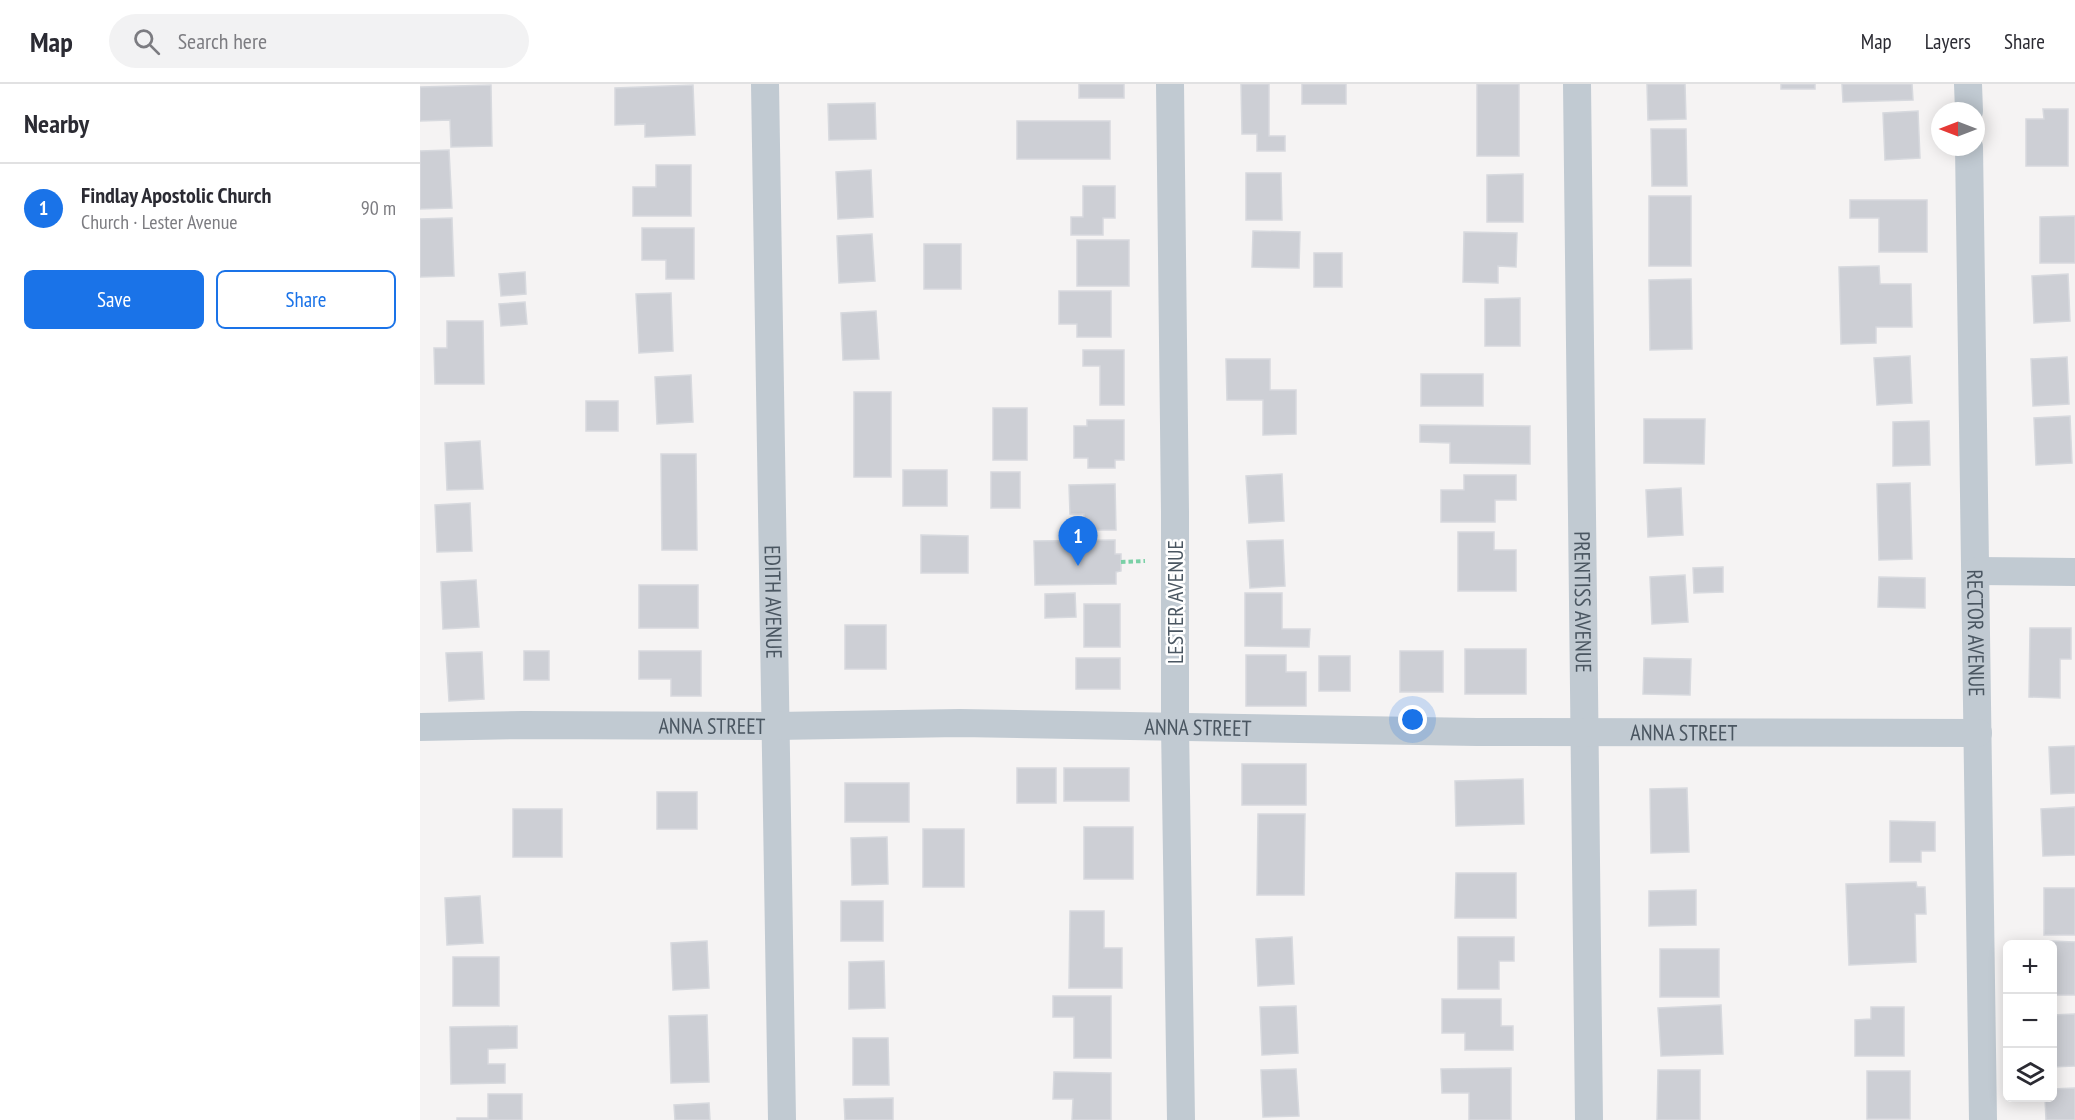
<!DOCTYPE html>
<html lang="en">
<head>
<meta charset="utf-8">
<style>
	body { margin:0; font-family:"PT Sans Narrow",sans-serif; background:#f2f2f3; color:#2b2b33 }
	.controls { position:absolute; right:18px; bottom:18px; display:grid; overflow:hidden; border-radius:9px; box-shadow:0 3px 15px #0003 }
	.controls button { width:54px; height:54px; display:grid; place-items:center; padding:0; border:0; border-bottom:2px solid #e1e1e2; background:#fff; color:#2b2b33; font:30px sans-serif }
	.compass { position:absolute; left:1511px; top:18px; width:54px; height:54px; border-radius:50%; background:#fff; box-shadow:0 3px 15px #0003; rotate:270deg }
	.you { position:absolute; left:993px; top:636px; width:21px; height:21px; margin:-15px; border:4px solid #fff; border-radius:50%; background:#1a73e8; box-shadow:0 0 0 9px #1a73e833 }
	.badge { display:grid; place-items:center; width:39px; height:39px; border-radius:50%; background:#1a73e8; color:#fff; font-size:20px; font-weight:700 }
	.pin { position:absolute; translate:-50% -50px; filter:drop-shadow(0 2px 3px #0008) }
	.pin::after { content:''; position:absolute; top:32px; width:21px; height:18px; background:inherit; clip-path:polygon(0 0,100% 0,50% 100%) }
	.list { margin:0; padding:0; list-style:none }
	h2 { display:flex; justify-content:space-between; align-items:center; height:78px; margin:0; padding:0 24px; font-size:26px }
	h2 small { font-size:20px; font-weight:400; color:#7c7c81 }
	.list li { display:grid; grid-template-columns:39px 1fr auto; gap:18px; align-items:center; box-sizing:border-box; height:90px; padding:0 24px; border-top:2px solid #e1e1e2 }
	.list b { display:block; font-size:22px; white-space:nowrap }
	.list p { margin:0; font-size:20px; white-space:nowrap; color:#7c7c81 }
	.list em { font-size:20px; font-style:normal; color:#7c7c81 }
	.actions { display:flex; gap:12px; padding:18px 24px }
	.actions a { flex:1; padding:14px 0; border:2px solid #1a73e8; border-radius:9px; text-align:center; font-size:21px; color:#1a73e8 }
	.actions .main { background:#1a73e8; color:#fff }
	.icon { flex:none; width:33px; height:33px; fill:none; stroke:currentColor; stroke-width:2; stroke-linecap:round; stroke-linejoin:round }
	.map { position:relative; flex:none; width:1655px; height:1036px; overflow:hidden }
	header { display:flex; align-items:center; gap:36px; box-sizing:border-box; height:84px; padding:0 30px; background:#fff; border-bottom:2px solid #e1e1e2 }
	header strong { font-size:28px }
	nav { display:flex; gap:33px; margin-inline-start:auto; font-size:21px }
	.search { width:420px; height:54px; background:#f2f2f3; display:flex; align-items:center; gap:15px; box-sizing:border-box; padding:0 21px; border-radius:33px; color:#7c7c81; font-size:22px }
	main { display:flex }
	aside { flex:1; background:#fff }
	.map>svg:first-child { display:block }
</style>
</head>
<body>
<header>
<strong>Map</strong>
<div class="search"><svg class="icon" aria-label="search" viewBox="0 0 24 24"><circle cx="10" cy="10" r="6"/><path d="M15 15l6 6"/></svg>Search here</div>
<nav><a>Map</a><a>Layers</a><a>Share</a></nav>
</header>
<main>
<aside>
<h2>Nearby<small></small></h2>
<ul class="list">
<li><span class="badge">1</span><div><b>Findlay Apostolic Church</b><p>Church · Lester Avenue</p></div><em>90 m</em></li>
</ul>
<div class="actions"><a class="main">Save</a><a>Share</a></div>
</aside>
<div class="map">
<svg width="1655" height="1036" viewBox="0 0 1655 1036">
	<rect width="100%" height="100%" fill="#f5f3f3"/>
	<!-- building -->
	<path fill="#cdcfd5" stroke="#d7d9de" stroke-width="1.5" d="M659 0H704V14H659Z
		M821 0H849V52H865V67H837V50H822Z
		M882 0H926V20H882Z
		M1057 0H1099V72H1057Z
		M1227 0H1265L1266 35 1228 36Z
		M1361 0H1395V5H1361Z
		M1422 0H1492L1493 16 1423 18Z
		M71 1 72 62 31 63 30 36 0 37V3Z
		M273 1 275 51 225 53V40L195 41V4Z
		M455 19 456 55 409 56 408 20Z
		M1623 25H1648V82H1606V35H1624Z
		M1498 27 1500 74 1465 76 1463 29Z
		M597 37H690V75H597Z
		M1231 45H1266L1267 102H1232Z
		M29 66 32 124 0 125V67Z
		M236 81H271V132H213V103H236Z
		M451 86 453 133 418 135 416 88Z
		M826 89H861L862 136H826Z
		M1103 90V138H1067V91Z
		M663 102H695V134H683V151H651V133H663Z
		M1229 112H1271V182H1229Z
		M1430 116H1507V168H1459V134H1430Z
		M1655 132V179H1620V133Z
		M32 134 34 192 0 193V135Z
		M222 144H274V195H246V176H222Z
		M833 147 880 148 879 184 832 183Z
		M1044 148 1097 149 1096 183 1078 182V199L1043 198Z
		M452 150 455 197 419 199 417 152Z
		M657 156H709V202H657Z
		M504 160H541V205H504Z
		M894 169H922V203H894Z
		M1459 182 1460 200H1491L1492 243H1456V259L1421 260 1419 183Z
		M105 188 106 210 81 212 79 190Z
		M1648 190 1650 237 1614 239 1612 192Z
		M1271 195 1272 265 1230 266 1229 196Z
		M639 207H691V253H657V240H639Z
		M251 209 253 267 219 269 216 210Z
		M1100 214V262H1065V215Z
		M105 218 107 240 81 242 79 220Z
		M456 227 459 275 423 276 421 229Z
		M27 237H63L64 300H15L14 264H27Z
		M663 266H704V321H680V282H663Z
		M1490 272 1492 319 1457 321 1454 274Z
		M1647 273 1649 320 1613 322 1611 275Z
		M806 275H850V306H876V350L843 351V316H807Z
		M1001 290H1063V322H1001Z
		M271 291 273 338 237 340 235 293Z
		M434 308H471V393H434Z
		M166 317H198V347H166Z
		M573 324H607V376H573Z
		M1650 332 1652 379 1616 381 1614 334Z
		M1224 335H1285L1284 380 1224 379Z
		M667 336H704V376H695V384H668V374H654V342H667Z
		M1509 337 1510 381 1473 382V338Z
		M1000 341 1110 342V380L1030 379V359L1000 358Z
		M60 357 63 405 27 406 25 359Z
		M241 370H276L277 466H242Z
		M483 386H527V422H483Z
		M571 388H600V424H571Z
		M862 390 864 437 829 439 826 392Z
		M1044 391H1096V416H1075V438H1021V406H1044Z
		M1490 399 1492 475 1459 476 1457 400Z
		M695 400 696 446H664V430H650L649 401Z
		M1261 404 1263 451 1228 453 1226 406Z
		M50 419 52 467 17 468 15 421Z
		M1038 448H1074V466H1096V507H1038Z
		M501 451 548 452V489H501Z
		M695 456V470H701V487L696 488V500L615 501 614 457Z
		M863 456 865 502 830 504 827 457Z
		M1303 483V508L1274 509 1273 484Z
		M1265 491 1268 538 1232 540 1230 493Z
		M1459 493 1505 494V524L1458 523Z
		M56 496 59 543 23 545 21 498Z
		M219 501H278V544H219Z
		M655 509 656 533 625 534V510Z
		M825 509H862V545H890L889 563 825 562Z
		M664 520H700V563H664Z
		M425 541H466V585H425Z
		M1610 544H1651V575H1640V614L1609 613Z
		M1045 565H1106V610H1045Z
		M104 567H129V596H104Z
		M219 567H281V612H251V595H219Z
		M980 567H1023V608H980Z
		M62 568 64 615 29 617 26 569Z
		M826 571H866V588H886V622H826Z
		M899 572H930V607H899Z
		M656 574H700V605H656Z
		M1224 574 1271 575 1270 611 1223 610Z
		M1655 662V709L1631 710 1629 663Z
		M822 680H886V721H822Z
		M597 684H636V719H597Z
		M644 684H709V717H644Z
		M1103 695 1104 740 1036 742 1035 697Z
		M425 699H489V738H425Z
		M1267 704 1269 768 1231 769 1230 705Z
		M237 708H277V745H237Z
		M1655 723V771L1623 772 1621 725Z
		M93 725H142V773H93Z
		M838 730H885L884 811H837Z
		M1470 737 1515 738V767H1501V778H1470Z
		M664 743H713V795H664Z
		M503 745H544V803H503Z
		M467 753 468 800 432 801 431 754Z
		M1036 789H1096V834H1035Z
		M1496 798 1497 803H1505L1506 830H1495L1496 878 1429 881 1426 800Z
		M1624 804H1655V851H1624Z
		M1276 806V841L1229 842V807Z
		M60 812 63 859 27 861 25 814Z
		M421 817H463V857H421Z
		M650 827H684V864H702V904H649Z
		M872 853 874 900 838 902 836 855Z
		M1038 853H1094V877H1079V905H1038Z
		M287 857 289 904 253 906 251 859Z
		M1630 857 1655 858V911H1632V860H1630Z
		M1240 865H1299V913H1240Z
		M33 873H79V922H33Z
		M464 877 465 924 429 925V878Z
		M633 912H691V974H654V933H633Z
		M1022 915H1081V942H1093V966H1045V949H1022Z
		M1301 921 1303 970 1241 972 1238 924Z
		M876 922 878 969 842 971 840 923Z
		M1451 923H1484V972H1435V936L1451 935Z
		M1655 930V982L1632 983V931Z
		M287 931 289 998 251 999 249 932Z
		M97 942V964L68 965V980H85V999L31 1000 30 943Z
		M433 954H468L469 1001H433Z
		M1091 984V1036H1049V1009H1022L1021 985Z
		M876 985 879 1032 843 1033 841 986Z
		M1238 986H1280V1036H1237Z
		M1447 987H1490V1035H1447Z
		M634 988 691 989V1036H652L653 1015H633Z
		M1655 1004V1036H1626L1625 1014H1632V1005Z
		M68 1010H102V1036H37V1034H68Z
		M473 1014V1036H425L424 1015Z
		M289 1019 290 1036H255L254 1021Z"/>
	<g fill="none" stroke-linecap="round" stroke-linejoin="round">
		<!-- path -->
		<path stroke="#7ad0a6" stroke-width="4" stroke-dasharray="4.5 3" stroke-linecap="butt" d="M701 478 725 477"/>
		<!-- minor -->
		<g stroke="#c1cad2" stroke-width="28">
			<path id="s1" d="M345 0 362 1036"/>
			<path d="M750 0 755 428V642L761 1036"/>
			<path id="s2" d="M1157 0 1169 1036"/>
			<path d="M1548 0 1549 27"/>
			<path id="s3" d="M1549 63 1563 1036"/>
			<path d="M1556 487 1655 488"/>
			<path id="s4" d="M0 643 103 641 356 642 540 639 1057 648 1558 649"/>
		</g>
	</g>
	<g text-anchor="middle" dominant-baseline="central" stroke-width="5" stroke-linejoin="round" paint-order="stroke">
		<!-- street labels -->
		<g font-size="22" fill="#4a5661" stroke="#fff">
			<text stroke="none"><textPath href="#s1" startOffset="518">EDITH AVENUE</textPath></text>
			<text transform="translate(755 518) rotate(-90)">LESTER AVENUE</text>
			<text stroke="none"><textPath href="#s2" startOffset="518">PRENTISS AVENUE</textPath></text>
			<text stroke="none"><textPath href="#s3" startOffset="486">RECTOR AVENUE</textPath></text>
			<text stroke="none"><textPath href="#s4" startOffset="292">ANNA STREET</textPath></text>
			<text stroke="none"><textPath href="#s4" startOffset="778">ANNA STREET</textPath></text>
			<text stroke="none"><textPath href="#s4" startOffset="1264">ANNA STREET</textPath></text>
		</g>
	</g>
</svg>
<div class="controls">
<button>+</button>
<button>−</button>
<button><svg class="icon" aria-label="layers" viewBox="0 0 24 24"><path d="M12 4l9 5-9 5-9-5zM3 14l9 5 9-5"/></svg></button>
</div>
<svg class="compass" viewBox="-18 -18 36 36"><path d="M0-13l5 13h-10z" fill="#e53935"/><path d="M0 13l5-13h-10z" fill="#7c7c81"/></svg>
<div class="you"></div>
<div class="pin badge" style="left:658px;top:482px">1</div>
</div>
</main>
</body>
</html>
